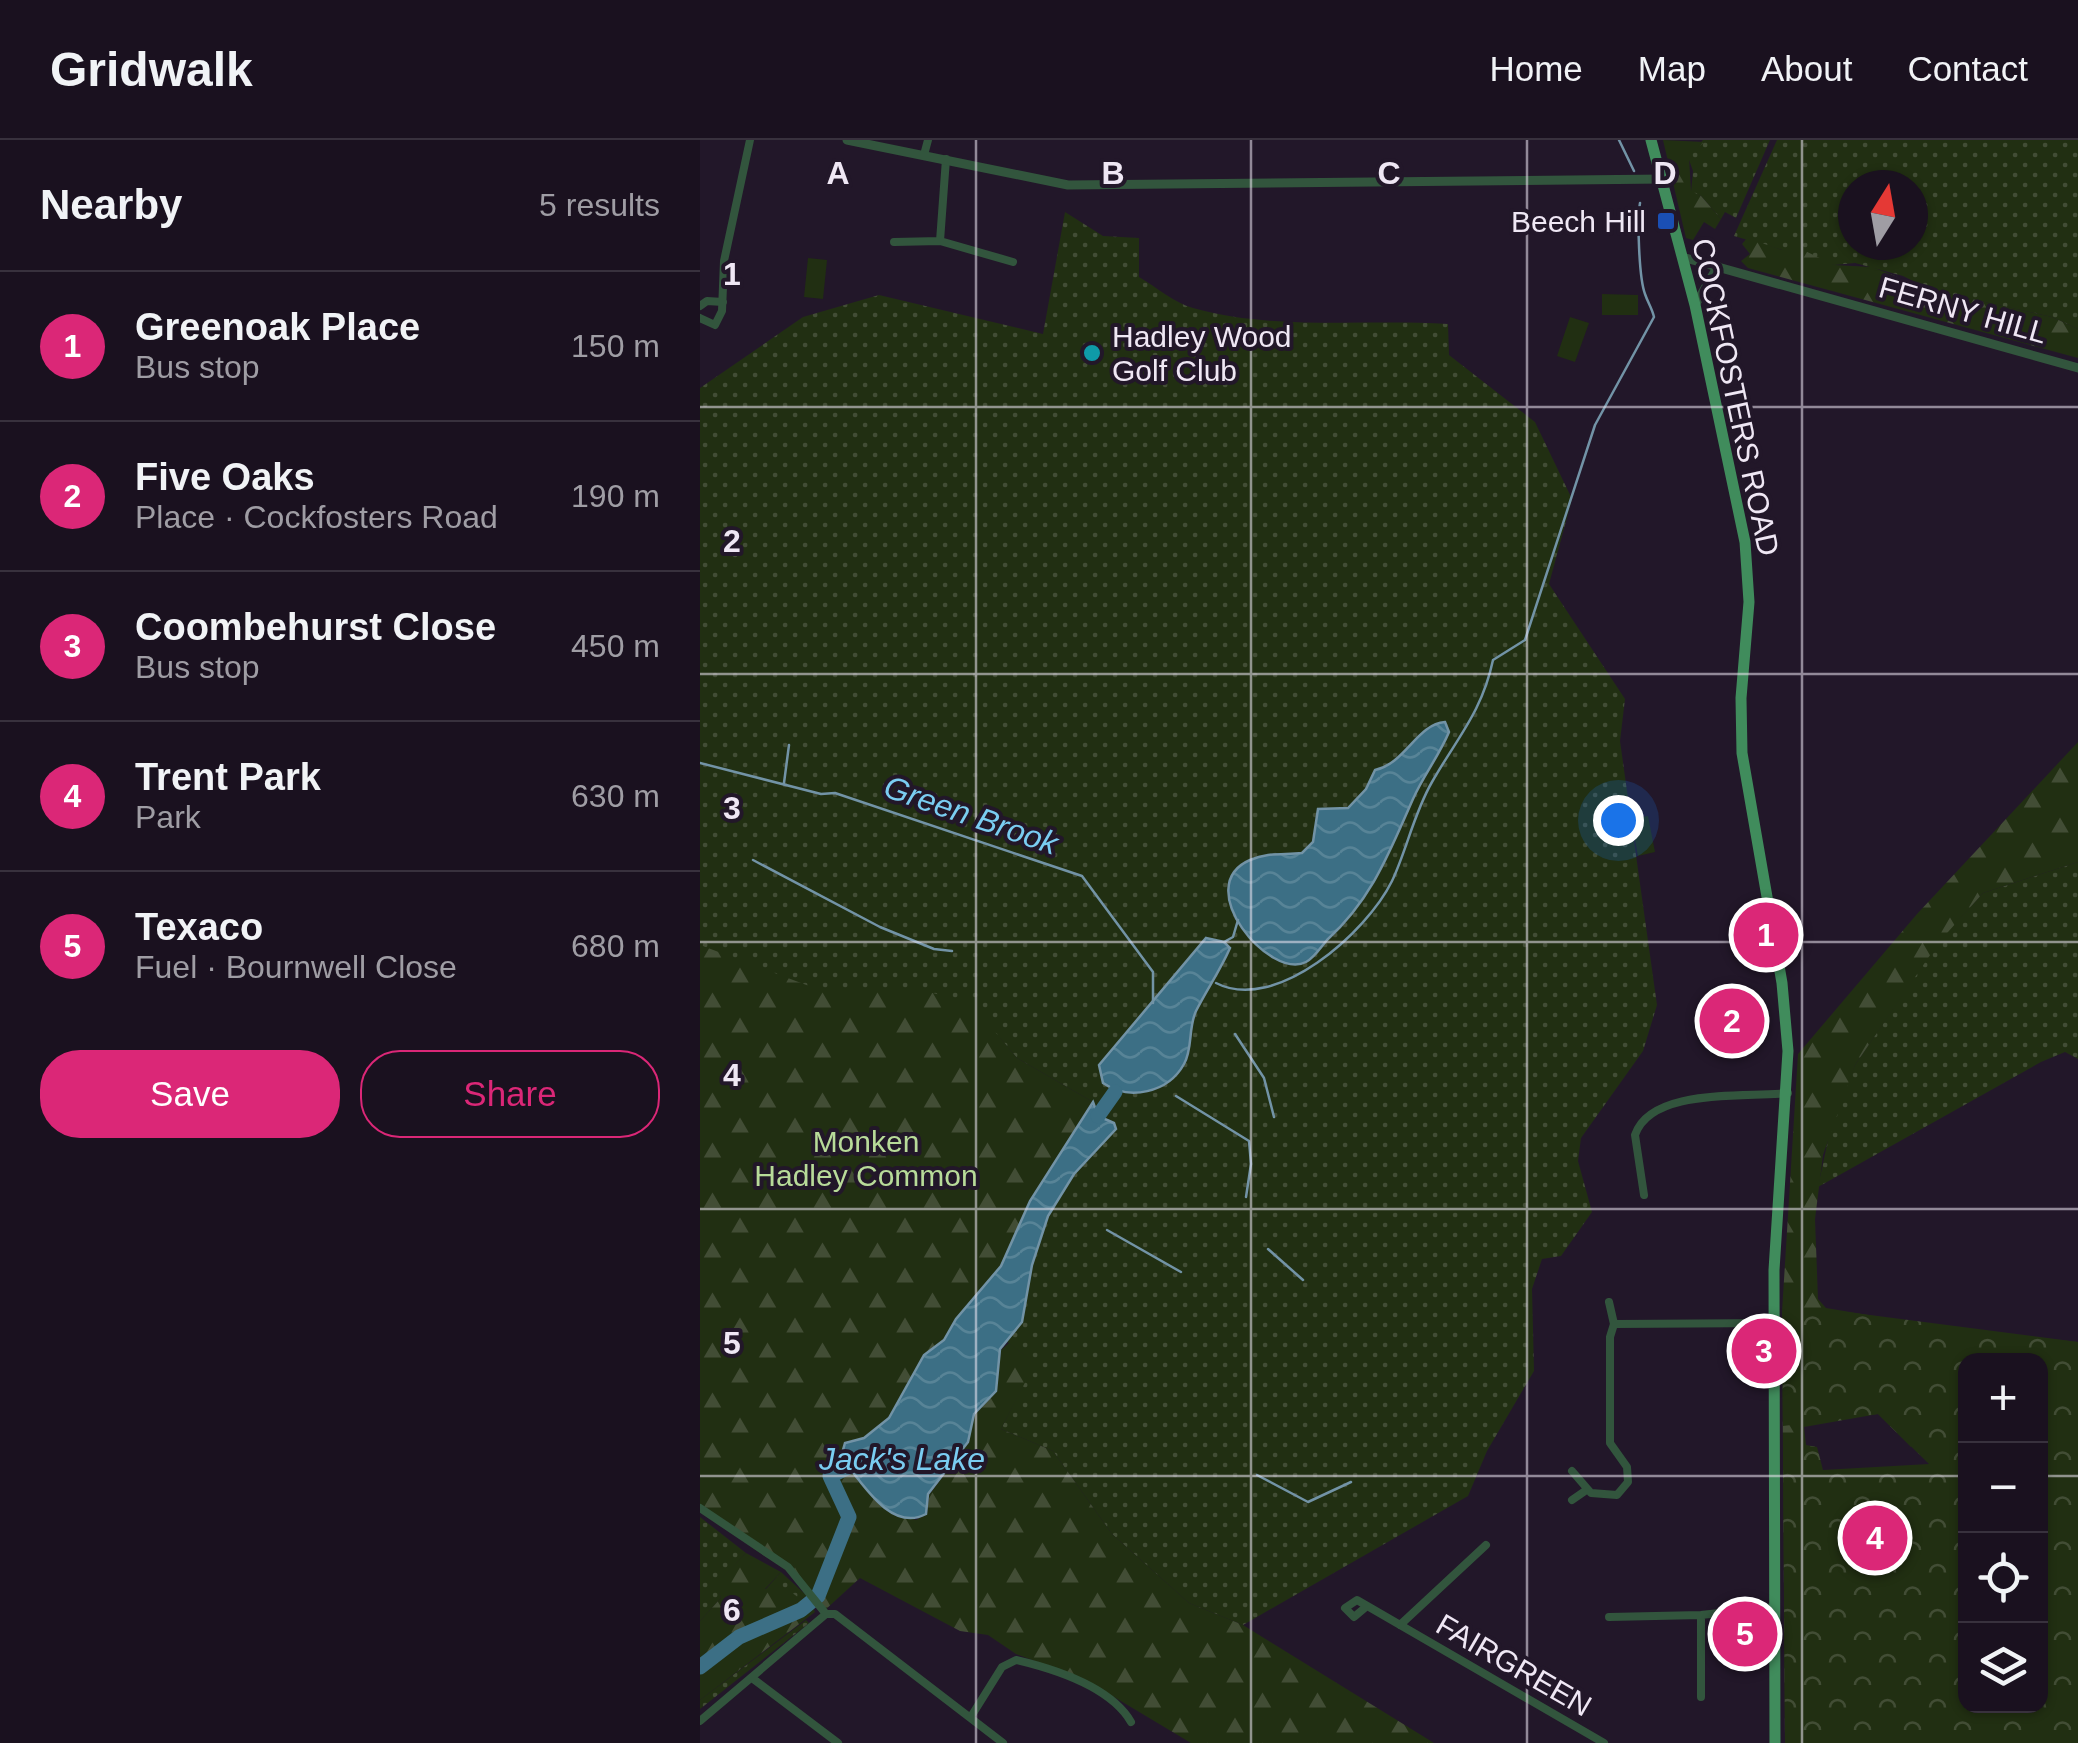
<!DOCTYPE html>
<html lang="en">
<head>
<meta charset="utf-8">
<style>
	body { margin:0; font-family:Arial,sans-serif; background:#231a28; color:#f1f3f6 }
	.controls { position:absolute; right:30px; bottom:30px; display:grid; overflow:hidden; border-radius:20px; box-shadow:0 2px 8px #0004 }
	.controls button { width:90px; height:90px; display:grid; place-items:center; padding:0; border:0; border-bottom:2px solid #38313d; background:#1a111f; color:#f1f3f6; font:50px sans-serif }
	.compass { position:absolute; left:1138px; top:30px; width:90px; height:90px; border-radius:50%; background:#1a111f; box-shadow:0 2px 8px #0004; rotate:11deg }
	.you { position:absolute; left:918px; top:680px; width:35px; height:35px; margin:-25px; border:8px solid #fff; border-radius:50%; background:#1a73e8; box-shadow:0 0 0 15px #1a73e833 }
	.badge { display:grid; place-items:center; width:65px; height:65px; border-radius:50%; background:#db2777; color:#fff; font-size:32px; font-weight:700 }
	.pin { position:absolute; translate:-50% -50%; border:5px solid #fff; box-shadow:0 2px 10px #0006 }
	.list { margin:0; padding:0; list-style:none }
	h2 { display:flex; justify-content:space-between; align-items:center; height:130px; margin:0; padding:0 40px; font-size:42px }
	h2 small { font-size:32px; font-weight:400; color:#9f9da4 }
	.list li { display:grid; grid-template-columns:65px 1fr auto; gap:30px; align-items:center; box-sizing:border-box; height:150px; padding:0 40px; border-top:2px solid #38313d }
	.list b { display:block; font-size:38px; white-space:nowrap }
	.list p { margin:0; font-size:32px; white-space:nowrap; color:#9f9da4 }
	.list em { font-size:32px; font-style:normal; color:#9f9da4 }
	.actions { display:flex; gap:20px; padding:30px 40px }
	.actions a { flex:1; padding:22px 0; border:2px solid #db2777; border-radius:40px; text-align:center; font-size:35px; color:#db2777 }
	.actions .main { background:#db2777; color:#fff }
	.icon { flex:none; width:55px; height:55px; fill:none; stroke:currentColor; stroke-width:2; stroke-linecap:round; stroke-linejoin:round }
	.map { position:relative; flex:none; width:1378px; height:1603px; overflow:hidden }
	header { display:flex; align-items:center; gap:60px; box-sizing:border-box; height:140px; padding:0 50px; background:#1a111f; border-bottom:2px solid #38313d }
	header strong { font-size:48px }
	nav { display:flex; gap:55px; margin-inline-start:auto; font-size:35px }
	main { display:flex }
	aside { flex:1; background:#1a111f }
	.map>svg:first-child { display:block }
</style>
</head>
<body>
<header>
<strong>Gridwalk</strong>
<nav><a>Home</a><a>Map</a><a>About</a><a>Contact</a></nav>
</header>
<main>
<aside>
<h2>Nearby<small>5 results</small></h2>
<ul class="list">
<li><span class="badge">1</span><div><b>Greenoak Place</b><p>Bus stop</p></div><em>150 m</em></li>
<li><span class="badge">2</span><div><b>Five Oaks</b><p>Place · Cockfosters Road</p></div><em>190 m</em></li>
<li><span class="badge">3</span><div><b>Coombehurst Close</b><p>Bus stop</p></div><em>450 m</em></li>
<li><span class="badge">4</span><div><b>Trent Park</b><p>Park</p></div><em>630 m</em></li>
<li><span class="badge">5</span><div><b>Texaco</b><p>Fuel · Bournwell Close</p></div><em>680 m</em></li>
</ul>
<div class="actions"><a class="main">Save</a><a>Share</a></div>
</aside>
<div class="map">
<svg width="1378" height="1603" viewBox="0 0 1378 1603">
	<defs>
		<pattern id="grass-dots" width="8" height="8" patternUnits="userSpaceOnUse" patternTransform="scale(2.5)"><rect width="8" height="8" fill="#212f12"/><path d="M2 2h.1M6 6h.1" fill="none" stroke="#424d35" stroke-width="1.8" stroke-linecap="round"/></pattern>
		<pattern id="forest-firs" width="22" height="20" patternUnits="userSpaceOnUse" patternTransform="scale(2.5)"><rect width="22" height="20" fill="#212f12"/><path d="M5 1l3.5 6h-7zM16 11l3.5 6h-7z" fill="#424d35"/></pattern>
		<pattern id="park-crowns" width="20" height="18" patternUnits="userSpaceOnUse" patternTransform="scale(2.5)"><rect width="20" height="18" fill="#212f12"/><path d="M2 6a3 3 0 1 1 6 0M12 15a3 3 0 1 1 6 0" fill="none" stroke="#424d35"/></pattern>
		<pattern id="water-waves" width="16" height="10" patternUnits="userSpaceOnUse" patternTransform="scale(2.5)"><rect width="16" height="10" fill="#3c6f85"/><path d="M0 5q4-4 8 0t8 0" fill="none" stroke="#588497"/></pattern>
	</defs>
	<rect width="100%" height="100%" fill="#221729"/>
	<!-- grass -->
	<path fill="url(#grass-dots)" fill-rule="evenodd" d="M1003 0H1070L1036 78 1025 72 1021 79 1001 56 991 52 993 31 988 17Z
		M1077 0H1378V189L1352 177 1231 150 1203 136 1155 123 1134 125 1034 96ZM1153 45H1213V105H1153Z
		M365 72 403 96 439 98V137C456 147 475 163 493 168 575 191 664 179 748 184L749 215 835 282 872 359 849 444 925 559 920 601 957 865 943 911 881 998 878 1021 892 1072 861 1116 842 1119 832 1149 834 1231 787 1311 768 1356 543 1485 489 1463 412 1394 353 1311 301 1289 334 1223 306 1201 299 1187 393 962 317 918 300 898 0 1060V248L103 177 179 155 343 194Z
		M1378 722V919L1365 912 1341 922 1118 1047 1132 981 1155 925 1238 802 1283 753Z
		M0 1377 46 1413 17 1444 21 1458 0 1481Z
		M81 1432 107 1456 100 1459 65 1450Z
		M106 1480 109 1483 0 1569V1560Z"/>
	<!-- forest -->
	<path fill="url(#forest-firs)" d="M963 0 1004 2 989 17 991 51 1001 56 1021 79 1015 89 1004 82 993 100 986 98Z
		M1047 98 1082 110 1093 105 1134 125 1172 127 1231 150 1352 177 1378 189V218L1048 128 1041 121 1050 114 1042 104Z
		M1378 602V722L1283 753 1239 802 1155 925 1123 1015 1115 1079 1118 1159 1126 1168 1228 1185 1378 1202 1340 1511V1220H1266L1211 1307 1178 1274 1104 1287 1106 1305 1117 1307 1085 1603 1082 1172 1098 914 1217 774Z
		M0 805 117 849 229 852 271 863 317 918 393 962 330 1061 301 1126 244 1200 226 1213 188 1278 164 1298 144 1303 141 1317 186 1370 216 1380 227 1374 229 1355 268 1303 274 1275 296 1252 301 1210 309 1203 335 1223 301 1289 353 1311 412 1394 489 1463 543 1485 734 1603H491L384 1539 316 1514 288 1495 260 1491 160 1438 125 1470 102 1440 57 1411 52 1407 55 1403 0 1364Z
		M46 1413 81 1432 65 1449C81 1447 88 1448 100 1459L107 1456 115 1472 0 1560V1481L21 1458 16 1444Z"/>
	<!-- park -->
	<path fill="url(#park-crowns)" fill-rule="evenodd" d="M1139 1171 1378 1202V1603H1085L1083 1304 1117 1307 1123 1330 1229 1324 1178 1274 1083 1286 1082 1172ZM1266 1220H1340V1566H1266Z"/>
	<!-- garden -->
	<path fill="#212f12" d="M108 118 127 120 123 159 104 157Z
		M902 154 938 155V175H902Z
		M870 177 889 183 875 222 857 216Z
		M948 676 955 712 938 716 931 679Z"/>
	<!-- water -->
	<path fill="url(#water-waves)" stroke="#7293a6" stroke-width="2.5" d="M745 582 749 592C739 616 723 636 713 659 689 713 672 759 627 800 621 807 614 818 606 822 570 841 490 746 550 720 568 712 584 715 602 713L613 702 618 669 648 668 666 649 675 630C705 624 717 584 745 582Z
		M506 798 524 802 530 808C520 831 507 849 496 871 488 888 493 908 484 924 468 953 429 961 403 943L399 925Z
		M393 962 398 976 414 983 416 989 374 1034 348 1076 332 1125 322 1182 300 1209 296 1251 274 1274 268 1302 228 1354 226 1374C190 1393 161 1341 141 1317L145 1303 164 1298 189 1278 224 1215 244 1200 256 1179 301 1126 330 1061Z"/>
	<g fill="none" stroke-linecap="round" stroke-linejoin="round">
		<!-- stream -->
		<path stroke="#7293a6" stroke-width="2.5" d="M919 0 934 31
			M0 623 121 654 135 653 382 736 453 832V863
			M84 643 89 605
			M53 720 180 787 234 809 252 811
			M524 802 533 797 538 780
			M516 843C576 874 667 792 692 741 707 709 714 673 732 642 757 598 782 572 793 520L825 500 895 285 954 177C952 168 948 163 945 154 939 138 937 80 940 63
			M535 894 564 938 574 977
			M476 956 549 1001 551 1024 546 1057
			M407 1090 481 1132
			M568 1109 603 1140
			M557 1335 608 1362 651 1342"/>
		<!-- river -->
		<path stroke="#3c6f85" stroke-width="15" d="M398 976 415 952
			M0 1527 39 1497 101 1470 118 1456 149 1377 130 1336 149 1327"/>
		<!-- minor -->
		<path stroke="#32553d" stroke-width="8" d="M224 15 228 0
			M246 19 240 101 313 122
			M194 102 240 101
			M0 166 7 161 23 162
			M0 178 15 185 22 171 24 121 50 0
			M944 1055 935 995C951 947 1047 958 1088 953
			M914 1184 1073 1183
			M872 1331 891 1353 917 1355 928 1342 927 1327 910 1303V1197L914 1184 909 1162
			M872 1360 885 1351
			M0 1368 88 1427 126 1474
			M667 1466 654 1477 645 1468 657 1460 904 1603
			M909 1477 1001 1475 1075 1467
			M700 1485 786 1405
			M52 1538 138 1603
			M1001 1557V1475
			M272 1575 302 1527 316 1520C354 1529 410 1546 431 1582
			M0 1581 126 1474H135L303 1603"/>
		<!-- tertiary -->
		<path stroke="#32553d" stroke-width="9" d="M147 0 368 45 964 39
			M982 117 1378 228
			M995 165 1018 126"/>
		<!-- primary -->
		<path stroke="#408c5c" stroke-width="11" d="M951 0 995 165 1045 402 1049 462 1041 558 1042 613 1082 843 1088 911 1074 1130 1075 1603"/>
	</g>
	<!-- grid -->
	<path fill="none" stroke="#efe7f4" stroke-width="2.5" stroke-opacity="0.55" d="M276 0V1603M551 0V1603M827 0V1603M1102 0V1603M0 267H1378M0 534H1378M0 802H1378M0 1069H1378M0 1336H1266M1340 1336H1378"/>
	<!-- markers -->
	<rect fill="#1a4fb4" stroke="#221729" stroke-width="4" x="956" y="71" width="20" height="20" rx="5"/>
	<circle fill="#0f9aa8" stroke="#221729" stroke-width="4" cx="392" cy="213" r="10"/>
	<g text-anchor="middle" dominant-baseline="central" stroke-width="8" stroke-linejoin="round" paint-order="stroke">
		<!-- poi labels -->
		<g font-size="30" fill="#efe7f4" stroke="#221729" text-anchor="end">
			<text x="946" y="81">Beech Hill</text>
			<text x="412" y="196" text-anchor="start">Hadley Wood<tspan x="412" dy="34">Golf Club</tspan></text>
		</g>
		<!-- street labels -->
		<g font-size="30" fill="#efe7f4" stroke="#221729">
			<text transform="translate(1263 170) rotate(16)">FERNY HILL</text>
			<text transform="translate(1036 257) rotate(78)">COCKFOSTERS ROAD</text>
			<text transform="translate(814 1525) rotate(30)">FAIRGREEN</text>
		</g>
		<!-- park labels -->
		<g font-size="30" fill="#b8db99" stroke="#221729">
			<text x="166" y="1001">Monken<tspan x="166" dy="34">Hadley Common</tspan></text>
		</g>
		<!-- water labels -->
		<g font-size="32" font-style="italic" fill="#7acdf1" stroke="#221729">
			<text transform="translate(271 675) rotate(19)">Green Brook</text>
			<text x="202" y="1319">Jack's Lake</text>
		</g>
	</g>
	<g font-size="32" text-anchor="middle" font-weight="bold" fill="#efe7f4" stroke="#221729" stroke-width="8" stroke-linejoin="round" paint-order="stroke">
		<text x="138" y="44">A</text>
		<text x="413" y="44">B</text>
		<text x="689" y="44">C</text>
		<text x="965" y="44">D</text>
		<text x="32" y="145">1</text>
		<text x="32" y="412">2</text>
		<text x="32" y="679">3</text>
		<text x="32" y="946">4</text>
		<text x="32" y="1214">5</text>
		<text x="32" y="1481">6</text>
	</g>
</svg>
<div class="controls">
<button>+</button>
<button>−</button>
<button><svg class="icon" aria-label="locate" viewBox="0 0 24 24"><circle cx="12" cy="12" r="6"/><path d="M12 2v4M12 18v4M2 12h4M18 12h4"/></svg></button>
<button><svg class="icon" aria-label="layers" viewBox="0 0 24 24"><path d="M12 4l9 5-9 5-9-5zM3 14l9 5 9-5"/></svg></button>
</div>
<svg class="compass" viewBox="-18 -18 36 36"><path d="M0-13l5 13h-10z" fill="#e53935"/><path d="M0 13l5-13h-10z" fill="#9f9da4"/></svg>
<div class="you"></div>
<div class="pin badge" style="left:1066px;top:795px">1</div>
<div class="pin badge" style="left:1032px;top:881px">2</div>
<div class="pin badge" style="left:1064px;top:1211px">3</div>
<div class="pin badge" style="left:1175px;top:1398px">4</div>
<div class="pin badge" style="left:1045px;top:1494px">5</div>
</div>
</main>
</body>
</html>
